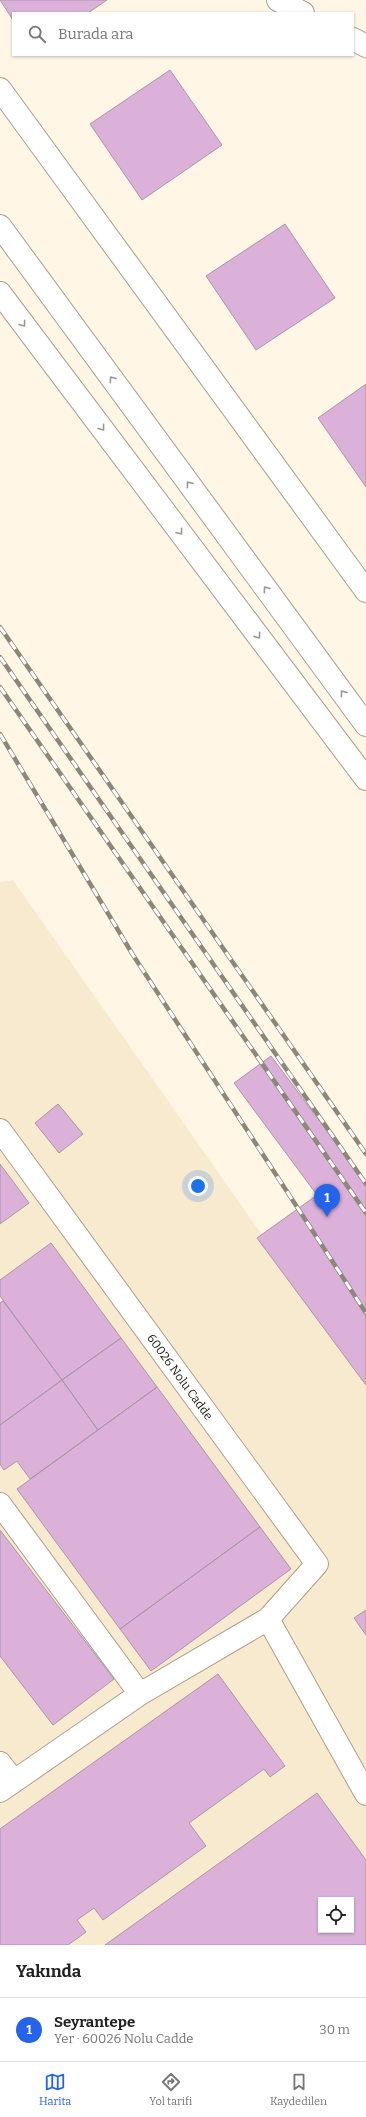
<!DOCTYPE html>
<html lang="tr">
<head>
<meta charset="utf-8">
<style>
	body { margin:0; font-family:Bitter,serif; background:#f6f6f6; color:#222 }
	.controls { position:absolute; right:12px; bottom:12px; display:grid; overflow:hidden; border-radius:0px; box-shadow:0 1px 3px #0004 }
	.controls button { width:36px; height:36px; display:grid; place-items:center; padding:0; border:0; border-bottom:1px solid #e0e0e0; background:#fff; color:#222; font:20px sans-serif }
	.you { position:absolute; left:198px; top:1186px; width:14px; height:14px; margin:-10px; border:3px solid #fff; border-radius:50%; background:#1a73e8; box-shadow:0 0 0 6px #1a73e833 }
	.badge { display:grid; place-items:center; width:26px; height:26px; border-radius:50%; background:#2563eb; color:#fff; font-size:13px; font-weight:700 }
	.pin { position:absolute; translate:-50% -33px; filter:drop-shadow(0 1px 2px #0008) }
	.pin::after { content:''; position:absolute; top:21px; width:14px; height:12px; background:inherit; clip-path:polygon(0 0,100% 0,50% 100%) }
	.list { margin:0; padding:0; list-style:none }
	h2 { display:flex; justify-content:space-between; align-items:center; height:52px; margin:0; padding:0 16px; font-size:17px }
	h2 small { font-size:13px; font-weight:400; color:#767676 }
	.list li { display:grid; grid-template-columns:26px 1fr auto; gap:12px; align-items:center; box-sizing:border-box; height:64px; padding:0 16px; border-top:1px solid #e0e0e0 }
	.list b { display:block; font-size:15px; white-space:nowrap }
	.list p { margin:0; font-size:13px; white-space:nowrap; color:#767676 }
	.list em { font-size:13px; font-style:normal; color:#767676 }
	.icon { flex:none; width:22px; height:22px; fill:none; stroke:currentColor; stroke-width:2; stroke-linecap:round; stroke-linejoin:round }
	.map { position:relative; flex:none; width:366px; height:1945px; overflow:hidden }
	.search { position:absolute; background:#fff; box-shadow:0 1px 3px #0004; left:12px; right:12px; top:12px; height:44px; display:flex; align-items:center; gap:10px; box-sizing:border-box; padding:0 14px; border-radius:0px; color:#767676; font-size:15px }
	.sheet { height:116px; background:#fff }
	nav { display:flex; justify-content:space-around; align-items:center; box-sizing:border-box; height:56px; border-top:1px solid #e0e0e0; background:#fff; font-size:11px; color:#767676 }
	nav a { display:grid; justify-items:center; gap:2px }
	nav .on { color:#2563eb }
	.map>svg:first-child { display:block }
</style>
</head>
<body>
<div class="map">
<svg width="366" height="1945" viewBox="0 0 366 1945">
	<rect width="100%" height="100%" fill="#fff6e6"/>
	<!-- built -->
	<path fill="#f8eacf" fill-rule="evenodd" d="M13 880 366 1383V1945H0V882ZM321 1900H351V1930H321Z"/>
	<!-- building -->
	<path fill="#dbb1da" stroke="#a797a6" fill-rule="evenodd" d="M0 0H107L88 13H13V20Z
		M170 70 222 145 142 200 90 124Z
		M285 224 335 298 256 350 206 276Z
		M366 384V487L318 418Z
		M271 1056 366 1183V1385L257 1238 317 1195 234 1083Z
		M58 1104 83 1134 59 1153 35 1123Z
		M0 1164 29 1203 0 1224Z
		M51 1243 121 1338 62 1380 0 1296V1280Z
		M3 1301 62 1380 0 1425V1303Z
		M121 1338 157 1387 98 1430 62 1380Z
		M62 1380 98 1430 30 1479 17 1461 4 1470 0 1464V1425Z
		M157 1387 260 1527 120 1629 17 1489Z
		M260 1527 291 1569 151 1671 120 1629Z
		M0 1530 114 1679 53 1725 0 1656Z
		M366 1610V1635L354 1618Z
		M218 1674 285 1766 270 1777 264 1769 189 1823 206 1846 103 1920 94 1908 77 1920 86 1932 68 1945H0V1829Z
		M317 1793 366 1860V1945H105ZM321 1900H351V1930H321Z"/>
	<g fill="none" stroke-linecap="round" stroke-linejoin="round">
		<defs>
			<path id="street" d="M278 0 303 13
				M353 39 366 46
				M0 89 366 591
				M0 1130 317 1564 268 1619
				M0 1504 140 1694
				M0 1763 14 1781
				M0 1791 140 1694 268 1619 366 1794"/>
			<path id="secondary" d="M0 226 366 725
				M0 293 366 779"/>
		</defs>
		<!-- street casing -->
		<use href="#street" stroke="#a89e8c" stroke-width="24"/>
		<!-- secondary casing -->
		<use href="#secondary" stroke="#a89e8c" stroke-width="24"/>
		<!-- street -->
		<use href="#street" stroke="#fff" stroke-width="22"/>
		<!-- secondary -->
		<use href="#secondary" stroke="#fff" stroke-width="22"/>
		<defs>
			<path id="rail" d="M0 627 366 1154
				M0 657 366 1184
				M0 687 366 1213
				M0 734 133 955 366 1313"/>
		</defs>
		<!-- rail casing -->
		<use href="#rail" stroke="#8d877b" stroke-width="4.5"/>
		<!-- rail -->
		<use href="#rail" stroke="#fff" stroke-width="3" stroke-dasharray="9" stroke-linecap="butt"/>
	</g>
	<!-- one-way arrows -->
	<defs><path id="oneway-chevron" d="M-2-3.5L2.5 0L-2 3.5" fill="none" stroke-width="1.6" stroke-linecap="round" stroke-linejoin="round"/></defs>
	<g stroke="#999894">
		<use href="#oneway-chevron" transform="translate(23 324) rotate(53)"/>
		<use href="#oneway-chevron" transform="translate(112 379) rotate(-126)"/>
		<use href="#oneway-chevron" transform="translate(102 428) rotate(53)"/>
		<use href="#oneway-chevron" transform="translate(189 484) rotate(-126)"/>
		<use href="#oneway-chevron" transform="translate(180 532) rotate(53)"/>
		<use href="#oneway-chevron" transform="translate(266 589) rotate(-126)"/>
		<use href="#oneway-chevron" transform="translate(258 636) rotate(53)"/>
		<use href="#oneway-chevron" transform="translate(343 693) rotate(-126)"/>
	</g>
	<g text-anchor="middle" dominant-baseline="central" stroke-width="3" stroke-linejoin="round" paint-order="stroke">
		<!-- street labels -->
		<g font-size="12" fill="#1d1912" stroke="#fff">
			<text transform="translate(180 1377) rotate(54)">60026 Nolu Cadde</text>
		</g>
	</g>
</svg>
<div class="controls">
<button><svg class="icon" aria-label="locate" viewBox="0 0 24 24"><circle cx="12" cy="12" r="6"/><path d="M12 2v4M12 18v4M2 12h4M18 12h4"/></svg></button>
</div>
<div class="you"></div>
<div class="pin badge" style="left:327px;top:1217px">1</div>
<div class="search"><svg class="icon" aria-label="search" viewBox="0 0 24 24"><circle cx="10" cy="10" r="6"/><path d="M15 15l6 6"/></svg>Burada ara</div>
</div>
<section class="sheet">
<h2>Yakında<small></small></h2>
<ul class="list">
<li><span class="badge">1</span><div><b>Seyrantepe</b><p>Yer · 60026 Nolu Cadde</p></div><em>30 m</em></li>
</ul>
</section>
<nav>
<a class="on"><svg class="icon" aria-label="map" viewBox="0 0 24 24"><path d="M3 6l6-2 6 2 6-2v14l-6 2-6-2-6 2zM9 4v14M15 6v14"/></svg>Harita</a>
<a><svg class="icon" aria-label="directions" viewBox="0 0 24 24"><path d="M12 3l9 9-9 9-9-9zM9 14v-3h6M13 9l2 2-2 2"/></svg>Yol tarifi</a>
<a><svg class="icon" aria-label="saved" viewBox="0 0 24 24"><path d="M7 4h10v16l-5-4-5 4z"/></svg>Kaydedilen</a>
</nav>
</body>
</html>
